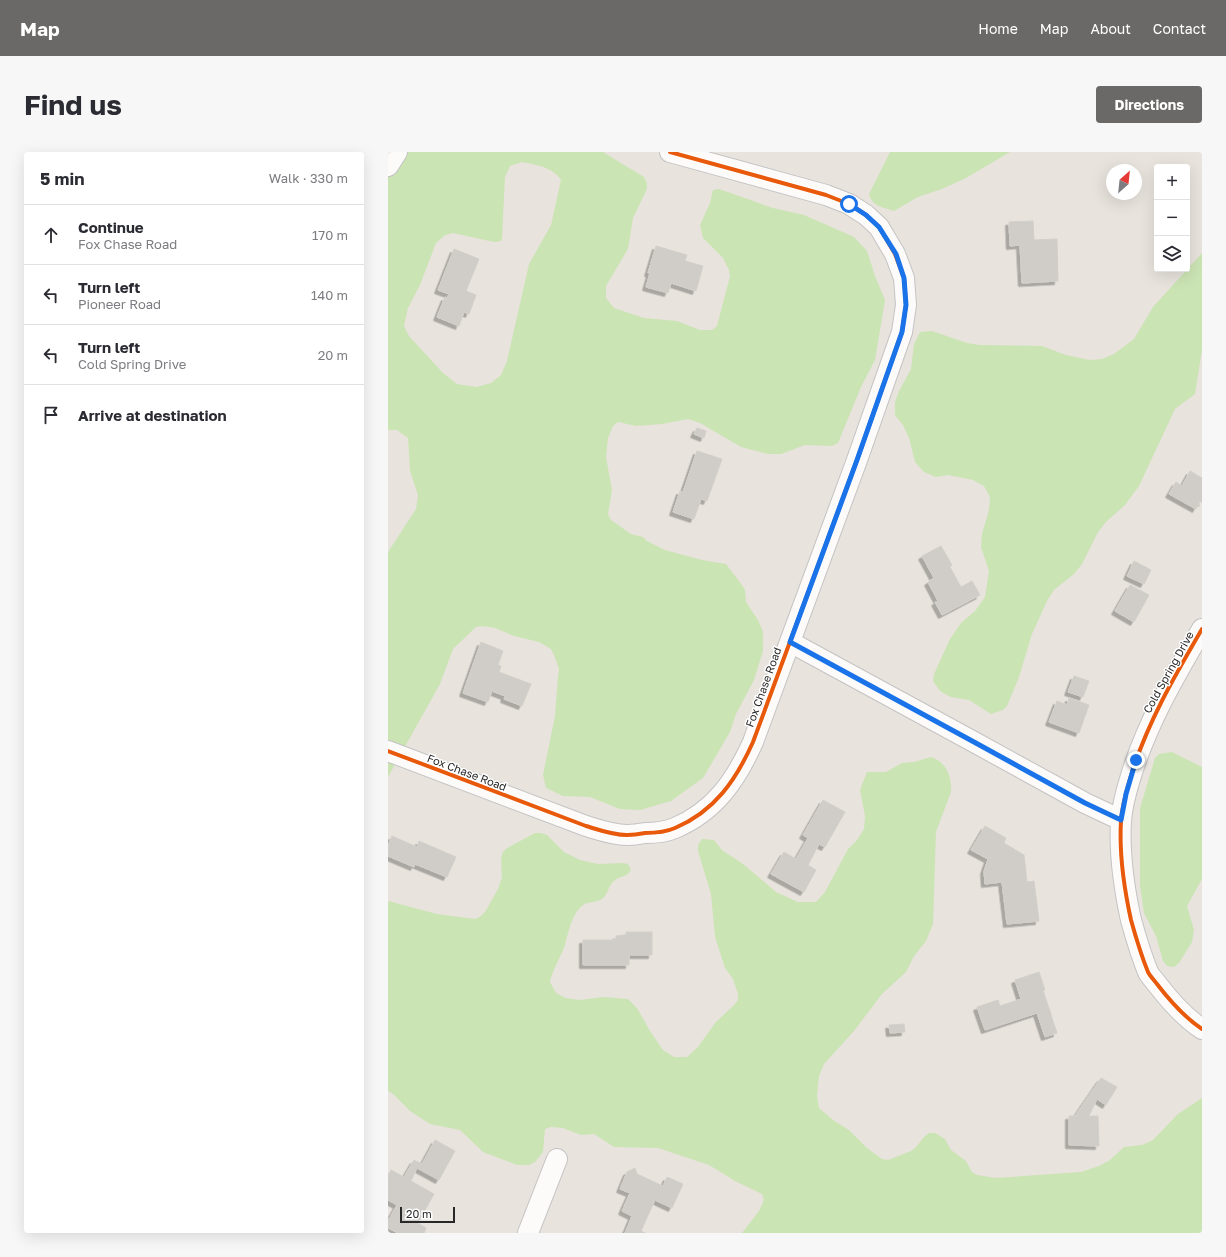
<!DOCTYPE html>
<html lang="en">
<head>
<meta charset="utf-8">
<style>
	body { margin:0; font-family:"Golos Text",sans-serif; background:#f7f7f7; color:#2b2b33 }
	.controls { position:absolute; right:12px; top:12px; display:grid; overflow:hidden; border-radius:4px; box-shadow:0 4px 16px #0002 }
	.controls button { width:36px; height:36px; display:grid; place-items:center; padding:0; border:0; border-bottom:1px solid #e1e1e2; background:#fff; color:#2b2b33; font:20px sans-serif }
	.compass { position:absolute; left:718px; top:12px; width:36px; height:36px; border-radius:50%; background:#fff; box-shadow:0 4px 16px #0002; rotate:27deg }
	.scale { position:absolute; left:12px; bottom:10px; width:55px; box-sizing:border-box; padding-left:4px; border:2px solid #282828; border-top:0; font-size:11px; line-height:14px; white-space:nowrap; color:#282828; -webkit-text-stroke:3px #fff; paint-order:stroke }
	.stop { position:absolute; width:12px; height:12px; margin:-9px; border:3px solid #1a73e8; border-radius:50%; background:#fff }
	.stop.end { background:#1a73e8; border-color:#fff; box-shadow:0 1px 4px #0008 }
	.list { margin:0; padding:0; list-style:none }
	h2 { display:flex; justify-content:space-between; align-items:center; height:52px; margin:0; padding:0 16px; font-size:17px }
	h2 small { font-size:13px; font-weight:400; color:#7c7c81 }
	.list li { display:grid; grid-template-columns:26px 1fr auto; gap:12px; align-items:center; box-sizing:border-box; height:60px; padding:0 16px; border-top:1px solid #e1e1e2 }
	.list b { display:block; font-size:15px; white-space:nowrap }
	.list p { margin:0; font-size:13px; white-space:nowrap; color:#7c7c81 }
	.list em { font-size:13px; font-style:normal; color:#7c7c81 }
	.icon { flex:none; width:22px; height:22px; fill:none; stroke:currentColor; stroke-width:2; stroke-linecap:round; stroke-linejoin:round }
	.map { position:relative; flex:none; width:814px; height:1081px; overflow:hidden; border-radius:4px }
	header { display:flex; align-items:center; gap:24px; box-sizing:border-box; height:56px; padding:0 20px; background:#6b6967; color:#fff }
	header strong { font-size:19px }
	nav { display:flex; gap:22px; margin-inline-start:auto; font-size:14px }
	.intro { display:flex; align-items:center; justify-content:space-between; box-sizing:border-box; height:96px; padding:0 24px }
	h1 { margin:0; font-size:28px }
	.button { padding:10px 18px; border-radius:4px; background:#6b6967; color:#fff; font-size:14px; font-weight:700 }
	main { display:flex; gap:24px; padding:0 24px }
	aside { flex:1; background:#fff; border-radius:4px; box-shadow:0 4px 16px #0002 }
	.map>svg:first-child { display:block }
</style>
</head>
<body>
<header>
<strong>Map</strong>
<nav><a>Home</a><a>Map</a><a>About</a><a>Contact</a></nav>
</header>
<div class="intro"><h1>Find us</h1><a class="button">Directions</a></div>
<main>
<aside>
<h2>5 min<small>Walk · 330 m</small></h2>
<ul class="list">
<li><svg class="icon" aria-label="ahead" viewBox="0 0 24 24"><path d="M12 20V5M6 11l6-6 6 6"/></svg><div><b>Continue</b><p>Fox Chase Road</p></div><em>170 m</em></li>
<li><svg class="icon" aria-label="left" viewBox="0 0 24 24"><path d="M17 20v-9H6M10 6l-5 5 5 5"/></svg><div><b>Turn left</b><p>Pioneer Road</p></div><em>140 m</em></li>
<li><svg class="icon" aria-label="left" viewBox="0 0 24 24"><path d="M17 20v-9H6M10 6l-5 5 5 5"/></svg><div><b>Turn left</b><p>Cold Spring Drive</p></div><em>20 m</em></li>
<li><svg class="icon" aria-label="arrive" viewBox="0 0 24 24"><path d="M6 21V4h12l-3 4 3 4H6"/></svg><div><b>Arrive at destination</b></div></li>
</ul>
</aside>
<div class="map">
<svg width="814" height="1081" viewBox="0 0 814 1081">
	<defs>
		<filter id="shadow"><feDropShadow dx="-3.5" dy="3.5" stdDeviation="0" flood-color="#0004"/></filter>
	</defs>
	<rect width="100%" height="100%" fill="#e8e3dd"/>
	<!-- green -->
	<path fill="#cbe4b4" fill-rule="evenodd" d="M0 0H215L256 25 259 31V37L245 66 240 97 218 134V146L226 156 256 166 289 169 312 178H324L329 174 342 124 341 118 335 106 315 86 312 73 322 51 325 38 331 37 385 56 416 63 466 85 479 99 487 124 497 148 487 208 473 235 450 291 444 294 417 293 393 302H380L353 295 312 271 300 267 274 272 248 274 230 270 225 274 220 286 218 305 224 338 220 362 223 368 243 382 255 385 259 389 277 398 314 408 338 412 354 433 357 438 358 450 370 468 375 480V499L366 528 348 562 342 580 315 626 283 649 252 658 232 657 202 645 175 644 158 636 155 623 167 564 170 524 171 517 166 503 163 497 151 490 126 484 107 476 95 474 88 475 65 497 52 532 0 625V400L28 357 30 343 22 319 20 286 9 278H0ZM134 10C148 13 165 15 173 28L163 73 141 112 119 209 113 223 103 231 88 235 69 232 55 221 21 184 16 174 20 156 32 133 48 91 57 83 65 81 106 90 113 89 114 87 117 25 122 14Z
		M502 0H622L578 26 554 37 530 45 506 59C495 55 484 55 481 42Z
		M814 101V198L807 242 787 257 751 334 737 353 718 370 710 380 694 412 686 422 666 438 659 449 644 482 631 525 619 554 615 558 603 562 581 548 563 545 557 542 552 539 545 529 546 522 562 487 573 471 587 459 597 445 601 419 593 395 594 382 601 358 602 345 596 334 585 328 560 323 548 325 536 320 527 310 521 286 515 273 507 263V250L511 239 523 217 526 192 532 180 544 179 579 191 592 193 654 194 678 203 702 208 714 207 726 202 746 187 765 155Z
		M784 600 814 615V727L799 754 806 778 804 790 791 811 786 815 779 814 775 809 768 784 756 761 752 734V656L767 606 771 602Z
		M543 605C558 610 564 624 563 640L548 680 545 772 538 789 526 804 518 820 494 842 466 879 436 912 431 924 429 943 431 956 445 968 461 978 479 996 494 1007 500 1008 523 999 528 995 536 985 541 981H547L557 987 563 998 578 1009 584 1020 589 1023 608 1026 693 1020 711 1014 722 1008 736 995 754 993 765 988 790 962 814 946V1081H354L371 1059 376 1048 374 1042 347 1029 321 1013 270 996 226 995 206 982 193 983 175 976 163 975 157 977 155 1000 147 1010 141 1013H129L95 1000 72 978 42 972 22 959 5 942 0 939V749L49 762 87 767 93 764 97 760 110 737 114 725 113 706 115 700 119 696 147 681H153L159 683 176 700 192 708 210 712 234 711 240 712 243 718C237 727 232 723 226 729 220 734 220 743 214 747 208 751 199 749 194 754 183 763 180 783 176 796 171 808 165 817 162 830L168 841 178 846 191 848 215 845 240 847 249 856 262 879 275 898 286 905H299L310 895 327 871 346 853 350 848V842L345 827 337 816 327 785 323 742 310 699V693L314 687 326 688 334 698 355 712 388 740 410 750H428L437 740 460 697 469 688 476 677 477 664 472 638 479 620H498L514 611 526 610Z"/>
	<!-- building -->
	<path fill="#d0cdc9" stroke="#d3cfca" filter="url(#shadow)" d="M645 69 646 88 669 87 670 129 634 131 632 93 622 94 621 70Z
		M268 94 299 103 297 109 315 114 308 139 283 131 280 141 258 135 262 121H260Z
		M66 97 91 107 78 139 88 143 81 162 76 160 71 174 49 165 57 145 59 146 61 142 50 138Z
		M309 276 318 279 316 286 306 282Z
		M309 299 334 307 319 349 313 347 306 367 285 360 292 339 295 340Z
		M802 319 814 326V351L812 349 808 357 781 342 788 330 794 334Z
		M553 394 564 413 562 415 573 435 584 429 592 443 554 463 547 450 550 449 540 430 546 426 534 404Z
		M746 409 763 418 756 432 739 424Z
		M742 433 761 443 746 470 727 459Z
		M93 490 115 499 110 513 113 514 111 520 143 532 134 554 116 547 117 544 104 539 100 550 75 541Z
		M686 524 701 529 695 545 680 540Z
		M681 546 701 553 691 581 661 570 669 549 679 553Z
		M435 648 457 660 437 695 431 692 420 713 428 718 416 740 383 722 396 700 408 707 420 686 415 683Z
		M597 674 618 686 616 691 636 703 639 730 646 729 651 769 619 772 614 730 597 732 596 719 600 707 583 698Z
		M4 684 29 695 31 689 68 705 59 725 27 712 26 715 0 704V694Z
		M238 780H264V803H241V813H195V788H228V784L238 783Z
		M651 820 657 838H655L669 881 657 885 649 861 597 878 589 855 610 848 612 854 633 847 627 828Z
		M516 872 517 880 502 881 501 873Z
		M713 926 729 935 718 953 709 947 701 964H710L711 994 681 993V964H687Z
		M47 988 67 999 51 1028 29 1016 23 1029 46 1042 30 1071 38 1076 36 1081H10L0 1076V1069L9 1053 0 1048V1023L3 1018 16 1025 26 1008 34 1012Z
		M247 1016 249 1022 275 1034 279 1025 295 1032 284 1056 267 1048 253 1079 257 1081H237L244 1064 234 1059 242 1041 232 1037 239 1020Z"/>
	<g fill="none" stroke-linecap="round" stroke-linejoin="round">
		<defs>
			<path id="street" d="M0 14 9 0
				M814 477C786 525 758 573 742 627 738 640 734 655 733 669 731 702 736 736 743 768 748 786 753 803 760 820 762 824 766 828 769 832 782 849 796 865 814 877
				M402 490 586 590 697 651 733 668
				M0 599 198 674C211 678 225 683 239 683 245 683 252 682 257 681 267 681 278 680 287 676 327 659 348 628 365 590L469 308 514 180 518 153 516 126 507 102 491 75 478 63 461 52 438 43 282 0
				M140 1081 169 1007"/>
		</defs>
		<!-- street casing -->
		<use href="#street" stroke="#c4c3c3" stroke-width="22"/>
		<!-- street -->
		<use href="#street" stroke="#fcfbfa" stroke-width="20"/>
		<defs>
			<path id="cycleway" d="M814 477C786 525 758 573 742 627 738 640 734 655 733 669 731 702 736 736 743 768 748 786 753 803 760 820 762 824 766 828 769 832 782 849 796 865 814 877
				M0 599 198 674C211 678 225 683 239 683 245 683 252 682 257 681 267 681 278 680 287 676 327 659 348 628 365 590L469 308 514 180 518 153 516 126 507 102 491 75 478 63 461 52 438 43 282 0"/>
		</defs>
		<!-- cycleway casing -->
		<use href="#cycleway" stroke="#fff" stroke-width="6"/>
		<!-- cycleway -->
		<use href="#cycleway" stroke="#e8590c" stroke-width="4"/>
	</g>
	<g fill="none" stroke-linecap="round" stroke-linejoin="round">
		<!-- route -->
		<path stroke="#1a73e8" stroke-width="5" d="M461 52 478 63 491 75 508 102 516 126 518 153 514 180 469 308 402 490 586 590 697 651 733 668 738 642 748 608"/>
	</g>
	<g text-anchor="middle" dominant-baseline="central" stroke-width="3" stroke-linejoin="round" paint-order="stroke">
		<!-- street labels -->
		<g font-size="11" fill="#282828" stroke="#fff">
			<text transform="translate(780 520) rotate(-61)">Cold Spring Drive</text>
			<text transform="translate(375 535) rotate(-70)">Fox Chase Road</text>
			<text transform="translate(79 620) rotate(21)">Fox Chase Road</text>
		</g>
	</g>
</svg>
<div class="controls">
<button>+</button>
<button>−</button>
<button><svg class="icon" aria-label="layers" viewBox="0 0 24 24"><path d="M12 4l9 5-9 5-9-5zM3 14l9 5 9-5"/></svg></button>
</div>
<svg class="compass" viewBox="-18 -18 36 36"><path d="M0-13l5 13h-10z" fill="#e53935"/><path d="M0 13l5-13h-10z" fill="#7c7c81"/></svg>
<div class="scale">20 m</div>
<div class="stop" style="left:461px;top:52px"></div>
<div class="stop end" style="left:748px;top:608px"></div>
</div>
</main>
</body>
</html>
